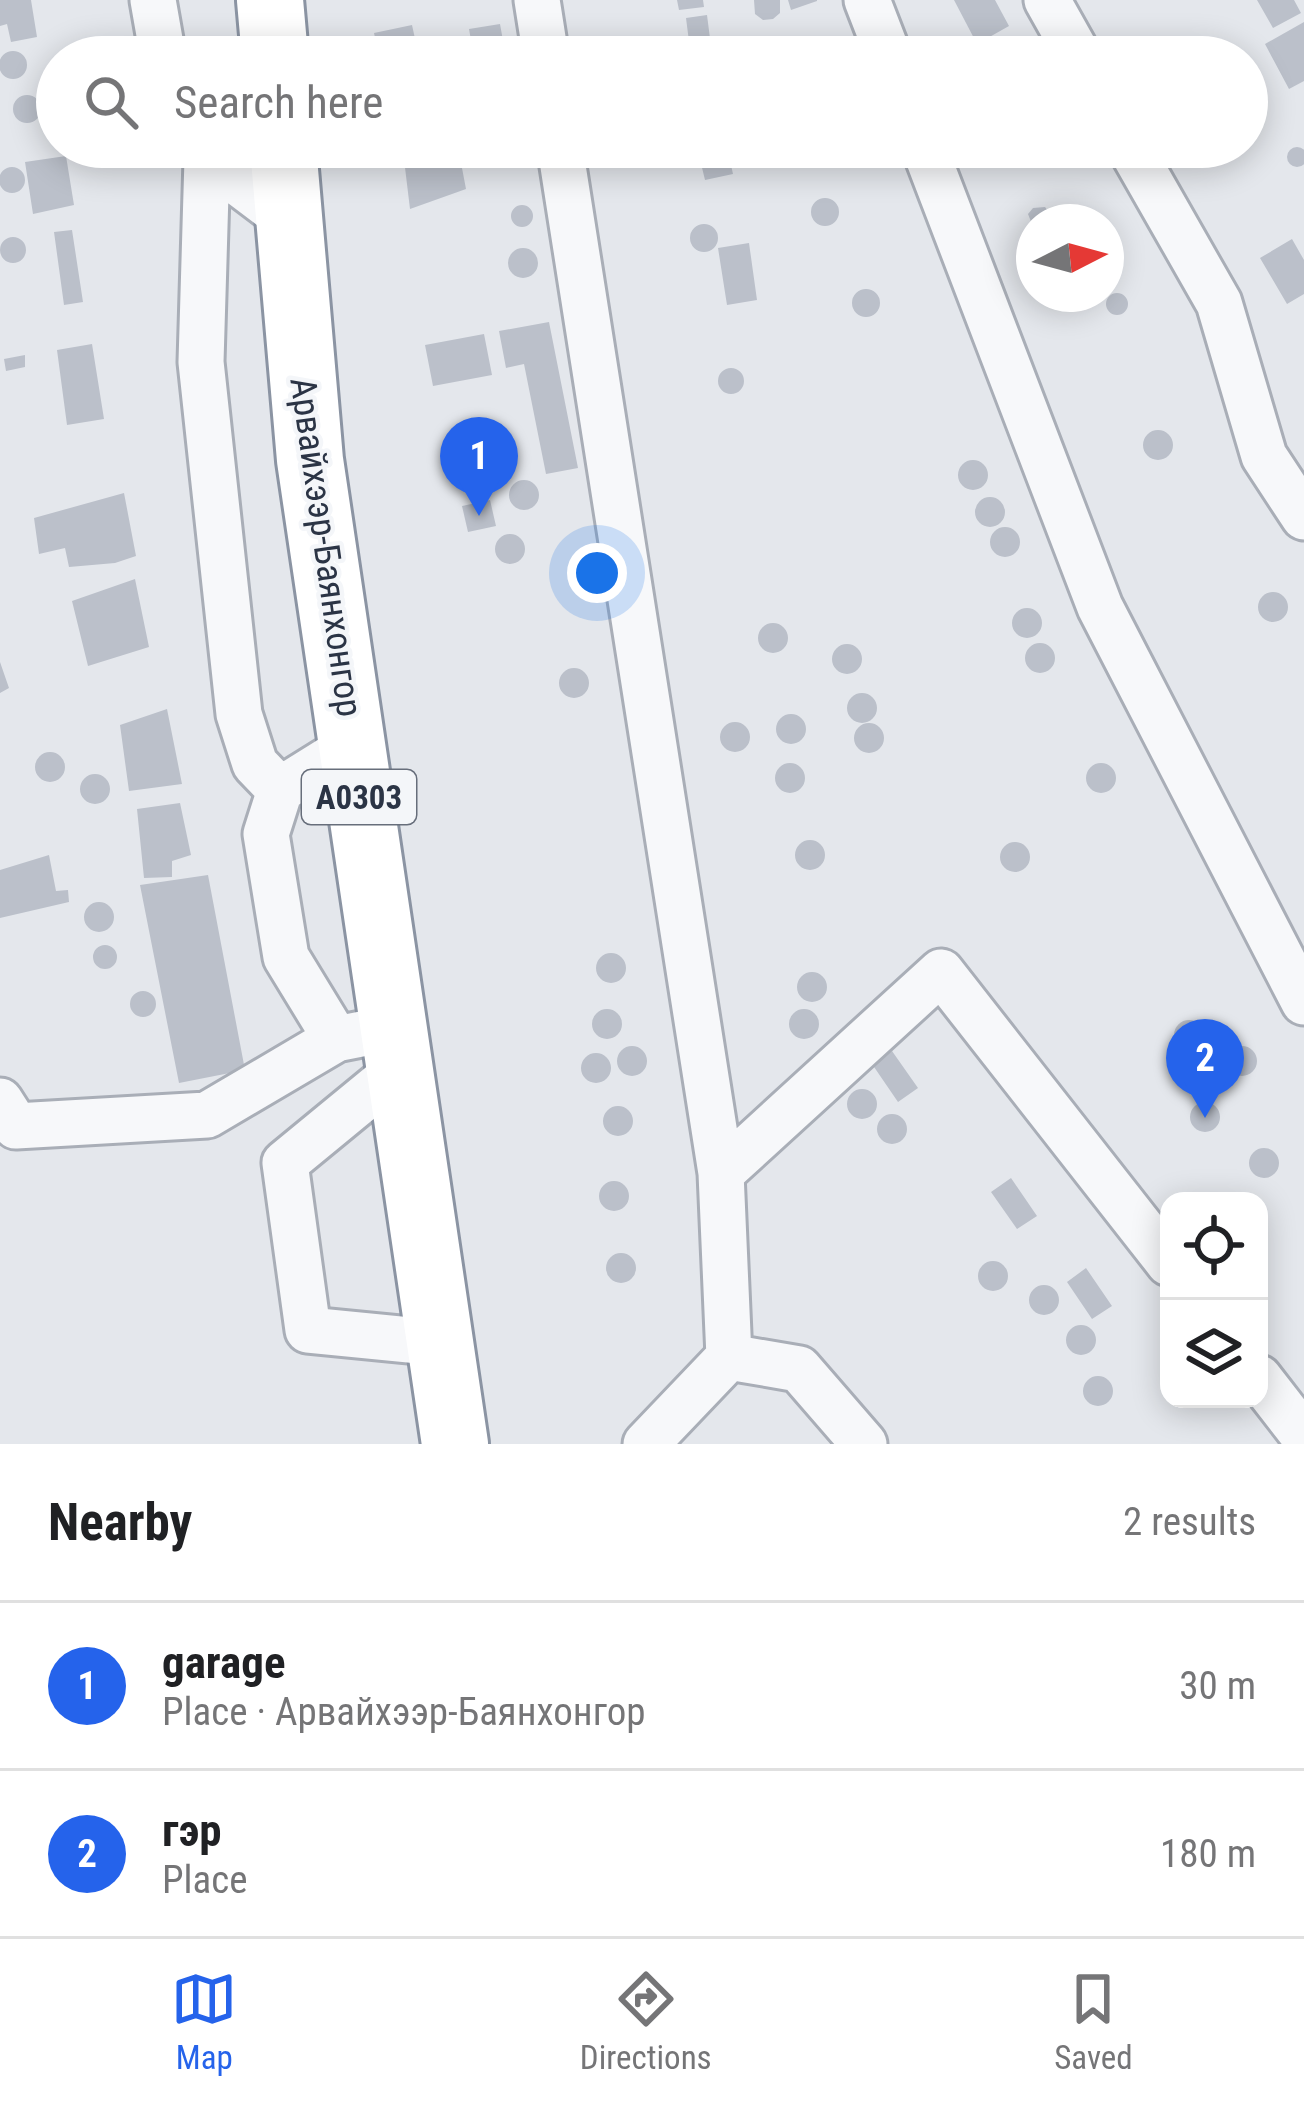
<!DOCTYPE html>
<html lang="en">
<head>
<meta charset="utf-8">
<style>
	body { margin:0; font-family:"Roboto Condensed",sans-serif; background:#f6f6f6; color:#202124 }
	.controls { position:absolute; right:36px; bottom:36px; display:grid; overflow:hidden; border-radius:24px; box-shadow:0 6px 30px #0003 }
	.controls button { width:108px; height:108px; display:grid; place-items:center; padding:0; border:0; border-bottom:3px solid #e0e0e0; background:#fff; color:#202124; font:60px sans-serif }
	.compass { position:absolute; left:1016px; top:204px; width:108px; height:108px; border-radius:50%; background:#fff; box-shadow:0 6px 30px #0003; rotate:84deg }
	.you { position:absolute; left:597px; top:573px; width:42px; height:42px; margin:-30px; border:9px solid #fff; border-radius:50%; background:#1a73e8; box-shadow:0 0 0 18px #1a73e833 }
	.badge { display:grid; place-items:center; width:78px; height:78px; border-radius:50%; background:#2563eb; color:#fff; font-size:39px; font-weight:700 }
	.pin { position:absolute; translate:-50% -99px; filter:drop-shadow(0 3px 6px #0008) }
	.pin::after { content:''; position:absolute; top:63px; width:42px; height:36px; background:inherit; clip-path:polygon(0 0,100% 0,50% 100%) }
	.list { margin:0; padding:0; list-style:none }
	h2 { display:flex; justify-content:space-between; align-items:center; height:156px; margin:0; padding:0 48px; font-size:51px }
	h2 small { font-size:39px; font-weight:400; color:#757577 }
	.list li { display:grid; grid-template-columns:78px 1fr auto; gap:36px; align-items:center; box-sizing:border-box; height:168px; padding:0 48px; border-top:3px solid #e0e0e0 }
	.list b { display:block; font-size:45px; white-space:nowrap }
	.list p { margin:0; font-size:39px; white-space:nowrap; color:#757577 }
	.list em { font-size:39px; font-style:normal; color:#757577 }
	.icon { flex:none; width:66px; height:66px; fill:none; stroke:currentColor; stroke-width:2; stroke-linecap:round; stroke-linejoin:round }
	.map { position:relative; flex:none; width:1304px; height:1444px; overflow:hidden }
	.search { position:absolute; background:#fff; box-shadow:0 6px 30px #0003; left:36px; right:36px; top:36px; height:132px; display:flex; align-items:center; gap:30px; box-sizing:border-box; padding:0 42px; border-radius:66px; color:#757577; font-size:45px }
	.sheet { height:492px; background:#fff }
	nav { display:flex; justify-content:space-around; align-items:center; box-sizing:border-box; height:168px; border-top:3px solid #e0e0e0; background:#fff; font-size:33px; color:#757577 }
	nav a { display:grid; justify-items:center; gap:6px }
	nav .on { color:#2563eb }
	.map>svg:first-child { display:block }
</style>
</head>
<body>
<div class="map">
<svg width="1304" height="1444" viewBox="0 0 1304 1444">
	<rect width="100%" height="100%" fill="#e4e7ec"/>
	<!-- building -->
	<path fill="#bbc0ca" d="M0 0H31L37 37 11 42 7 24 0 26Z
		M677 0H703L704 7 679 10Z
		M754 0H780V13L773 19 763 20 755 14Z
		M788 0H817V1L791 10Z
		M954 0H995L1009 26 977 44Z
		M1257 0H1294L1301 13 1273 28Z
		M707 15 712 54 691 57 686 18Z
		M1304 22V81L1289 89 1265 44Z
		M500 24 506 57H474L469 29Z
		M412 25 419 57H379L374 33Z
		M-1 65a14 14 0 1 1 28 0a14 14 0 1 1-28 0Z
		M13 109a14 14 0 1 1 28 0a14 14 0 1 1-28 0Z
		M458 147 466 189 410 209 403 151Z
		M490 147H520L515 158 506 162 493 157Z
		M697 147H727L733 174 705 180Z
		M1287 157a10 10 0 1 1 20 0a10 10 0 1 1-20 0Z
		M66 156 74 205 33 214 25 162Z
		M-1 180a13 13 0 1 1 26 0a13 13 0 1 1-26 0Z
		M811 212a14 14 0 1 1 28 0a14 14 0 1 1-28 0Z
		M511 216a11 11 0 1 1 22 0a11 11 0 1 1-22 0Z
		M1045 207 1051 215V222H1034V229L1028 214 1033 208Z
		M690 238a14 14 0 1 1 28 0a14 14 0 1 1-28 0Z
		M72 230 83 302 64 305 54 232Z
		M0 250a13 13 0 1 1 26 0a13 13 0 1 1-26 0Z
		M1292 239 1304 260V294L1287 304 1260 258Z
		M749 243 757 300 727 305 718 248Z
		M508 263a15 15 0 1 1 30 0a15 15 0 1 1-30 0Z
		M852 303a14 14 0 1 1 28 0a14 14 0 1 1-28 0Z
		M1106 304a11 11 0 1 1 22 0a11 11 0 1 1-22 0Z
		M549 322 578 468 546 474 524 364 506 368 499 331Z
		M484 334 492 375 433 386 425 345Z
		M92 344 104 419 67 425 57 350Z
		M25 355V367L6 371 4 359Z
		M718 381a13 13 0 1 1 26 0a13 13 0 1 1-26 0Z
		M1143 445a15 15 0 1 1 30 0a15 15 0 1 1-30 0Z
		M958 475a15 15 0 1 1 30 0a15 15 0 1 1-30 0Z
		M509 495a15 15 0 1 1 30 0a15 15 0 1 1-30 0Z
		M124 493 136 556 115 563 69 567 65 548 39 554 34 518Z
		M975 512a15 15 0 1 1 30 0a15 15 0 1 1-30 0Z
		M490 500 496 526 468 532 462 506Z
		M990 542a15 15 0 1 1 30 0a15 15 0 1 1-30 0Z
		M495 549a15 15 0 1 1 30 0a15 15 0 1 1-30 0Z
		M135 579 149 647 88 666 72 601Z
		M1258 607a15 15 0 1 1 30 0a15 15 0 1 1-30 0Z
		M1012 623a15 15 0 1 1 30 0a15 15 0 1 1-30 0Z
		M758 638a15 15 0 1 1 30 0a15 15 0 1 1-30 0Z
		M1025 658a15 15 0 1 1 30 0a15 15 0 1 1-30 0Z
		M832 659a15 15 0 1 1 30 0a15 15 0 1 1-30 0Z
		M0 662 9 688 0 693Z
		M559 683a15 15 0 1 1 30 0a15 15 0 1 1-30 0Z
		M847 708a15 15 0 1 1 30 0a15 15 0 1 1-30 0Z
		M167 709 182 784 129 791 120 725Z
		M776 729a15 15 0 1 1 30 0a15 15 0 1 1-30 0Z
		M720 737a15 15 0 1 1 30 0a15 15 0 1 1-30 0Z
		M854 738a15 15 0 1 1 30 0a15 15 0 1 1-30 0Z
		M35 767a15 15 0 1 1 30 0a15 15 0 1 1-30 0Z
		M1086 778a15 15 0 1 1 30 0a15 15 0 1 1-30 0Z
		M775 778a15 15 0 1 1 30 0a15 15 0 1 1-30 0Z
		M80 789a15 15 0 1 1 30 0a15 15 0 1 1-30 0Z
		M180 803 191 855 172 861V877L144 878 137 809Z
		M795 855a15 15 0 1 1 30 0a15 15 0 1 1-30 0Z
		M1000 857a15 15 0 1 1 30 0a15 15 0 1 1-30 0Z
		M49 855 56 891 68 890 69 902 0 918V870Z
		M208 875 245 1070 179 1083 140 885Z
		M84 917a15 15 0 1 1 30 0a15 15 0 1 1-30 0Z
		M93 957a12 12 0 1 1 24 0a12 12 0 1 1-24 0Z
		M596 968a15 15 0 1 1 30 0a15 15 0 1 1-30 0Z
		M797 987a15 15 0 1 1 30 0a15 15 0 1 1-30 0Z
		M130 1004a13 13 0 1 1 26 0a13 13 0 1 1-26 0Z
		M789 1024a15 15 0 1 1 30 0a15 15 0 1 1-30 0Z
		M592 1024a15 15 0 1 1 30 0a15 15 0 1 1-30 0Z
		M1174 1035a15 15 0 1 1 30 0a15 15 0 1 1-30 0Z
		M617 1061a15 15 0 1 1 30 0a15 15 0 1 1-30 0Z
		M1227 1061a15 15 0 1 1 30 0a15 15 0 1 1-30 0Z
		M892 1051 918 1088 898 1102 872 1064Z
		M581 1068a15 15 0 1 1 30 0a15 15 0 1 1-30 0Z
		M847 1104a15 15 0 1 1 30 0a15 15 0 1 1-30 0Z
		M1190 1117a15 15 0 1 1 30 0a15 15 0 1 1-30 0Z
		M603 1121a15 15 0 1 1 30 0a15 15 0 1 1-30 0Z
		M877 1129a15 15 0 1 1 30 0a15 15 0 1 1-30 0Z
		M1249 1163a15 15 0 1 1 30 0a15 15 0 1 1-30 0Z
		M1011 1178 1037 1216 1017 1229 991 1192Z
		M599 1196a15 15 0 1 1 30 0a15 15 0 1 1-30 0Z
		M606 1268a15 15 0 1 1 30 0a15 15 0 1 1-30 0Z
		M978 1276a15 15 0 1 1 30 0a15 15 0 1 1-30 0Z
		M1086 1268 1112 1306 1092 1319 1067 1282Z
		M1029 1300a15 15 0 1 1 30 0a15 15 0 1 1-30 0Z
		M1066 1340a15 15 0 1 1 30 0a15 15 0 1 1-30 0Z
		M1083 1391a15 15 0 1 1 30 0a15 15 0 1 1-30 0Z"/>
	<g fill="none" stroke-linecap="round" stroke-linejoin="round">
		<defs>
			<path id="minor" d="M153 0 163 57
				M537 0 546 57
				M867 0 889 57
				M1047 0 1079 57
				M198 147 207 159 289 221
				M560 147 721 1173 729 1357 646 1444
				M924 147 1100 607 1304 1002
				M1130 147 1219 303 1264 456 1304 517
				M207 159 201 362 239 714 255 764 280 790
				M352 745 280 790 266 834 286 957 336 1039 392 1028
				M398 1070 285 1163 308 1330 440 1343
				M0 1101 16 1126 207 1115 336 1039
				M721 1173 941 972 1169 1263
				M729 1357 799 1369 864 1444
				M1259 1378 1304 1436"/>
			<path id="highway" d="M270 0 275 57
				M283 147 310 460 455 1444"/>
		</defs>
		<!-- minor casing -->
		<use href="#minor" stroke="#a9aeb7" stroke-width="51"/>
		<!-- highway casing -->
		<use href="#highway" stroke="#8b94a3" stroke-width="72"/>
		<!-- minor -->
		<use href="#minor" stroke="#f7f8fa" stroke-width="45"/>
		<!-- highway -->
		<use href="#highway" stroke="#fff" stroke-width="66"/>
	</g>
	<g text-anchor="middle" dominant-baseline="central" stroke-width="9" stroke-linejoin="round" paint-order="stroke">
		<!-- shield labels -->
		<rect fill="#f4f6f9" stroke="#676e7b" stroke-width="3" x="302" y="770" width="114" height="54" rx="9"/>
		<g font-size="33" font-weight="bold" fill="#2b3445">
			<text x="359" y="797">A0303</text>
		</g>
		<!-- street labels -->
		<g font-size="36" fill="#2b3445" stroke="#f4f6f9">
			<text transform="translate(326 547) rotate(82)">Арвайхээр-Баянхонгор</text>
		</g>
	</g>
</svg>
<div class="controls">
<button><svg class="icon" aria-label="locate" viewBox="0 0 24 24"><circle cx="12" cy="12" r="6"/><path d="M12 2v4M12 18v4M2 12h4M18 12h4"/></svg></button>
<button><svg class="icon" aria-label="layers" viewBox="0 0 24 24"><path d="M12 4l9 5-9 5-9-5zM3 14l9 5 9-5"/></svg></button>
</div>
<svg class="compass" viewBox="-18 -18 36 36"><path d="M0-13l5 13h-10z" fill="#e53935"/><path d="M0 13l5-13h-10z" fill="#757577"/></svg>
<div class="you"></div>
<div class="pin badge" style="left:479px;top:516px">1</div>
<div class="pin badge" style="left:1205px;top:1118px">2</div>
<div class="search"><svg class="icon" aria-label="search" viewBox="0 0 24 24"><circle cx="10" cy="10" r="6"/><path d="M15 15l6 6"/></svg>Search here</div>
</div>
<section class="sheet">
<h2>Nearby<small>2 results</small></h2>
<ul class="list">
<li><span class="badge">1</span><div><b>garage</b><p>Place · Арвайхээр-Баянхонгор</p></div><em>30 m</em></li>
<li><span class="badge">2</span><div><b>гэр</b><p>Place</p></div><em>180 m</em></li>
</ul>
</section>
<nav>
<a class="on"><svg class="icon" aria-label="map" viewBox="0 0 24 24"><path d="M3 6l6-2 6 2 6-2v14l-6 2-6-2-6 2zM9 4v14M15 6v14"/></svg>Map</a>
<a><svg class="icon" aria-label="directions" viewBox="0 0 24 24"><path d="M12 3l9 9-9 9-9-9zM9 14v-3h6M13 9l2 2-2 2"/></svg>Directions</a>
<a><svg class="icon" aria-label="saved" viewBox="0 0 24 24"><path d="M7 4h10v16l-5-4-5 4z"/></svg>Saved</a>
</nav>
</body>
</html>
